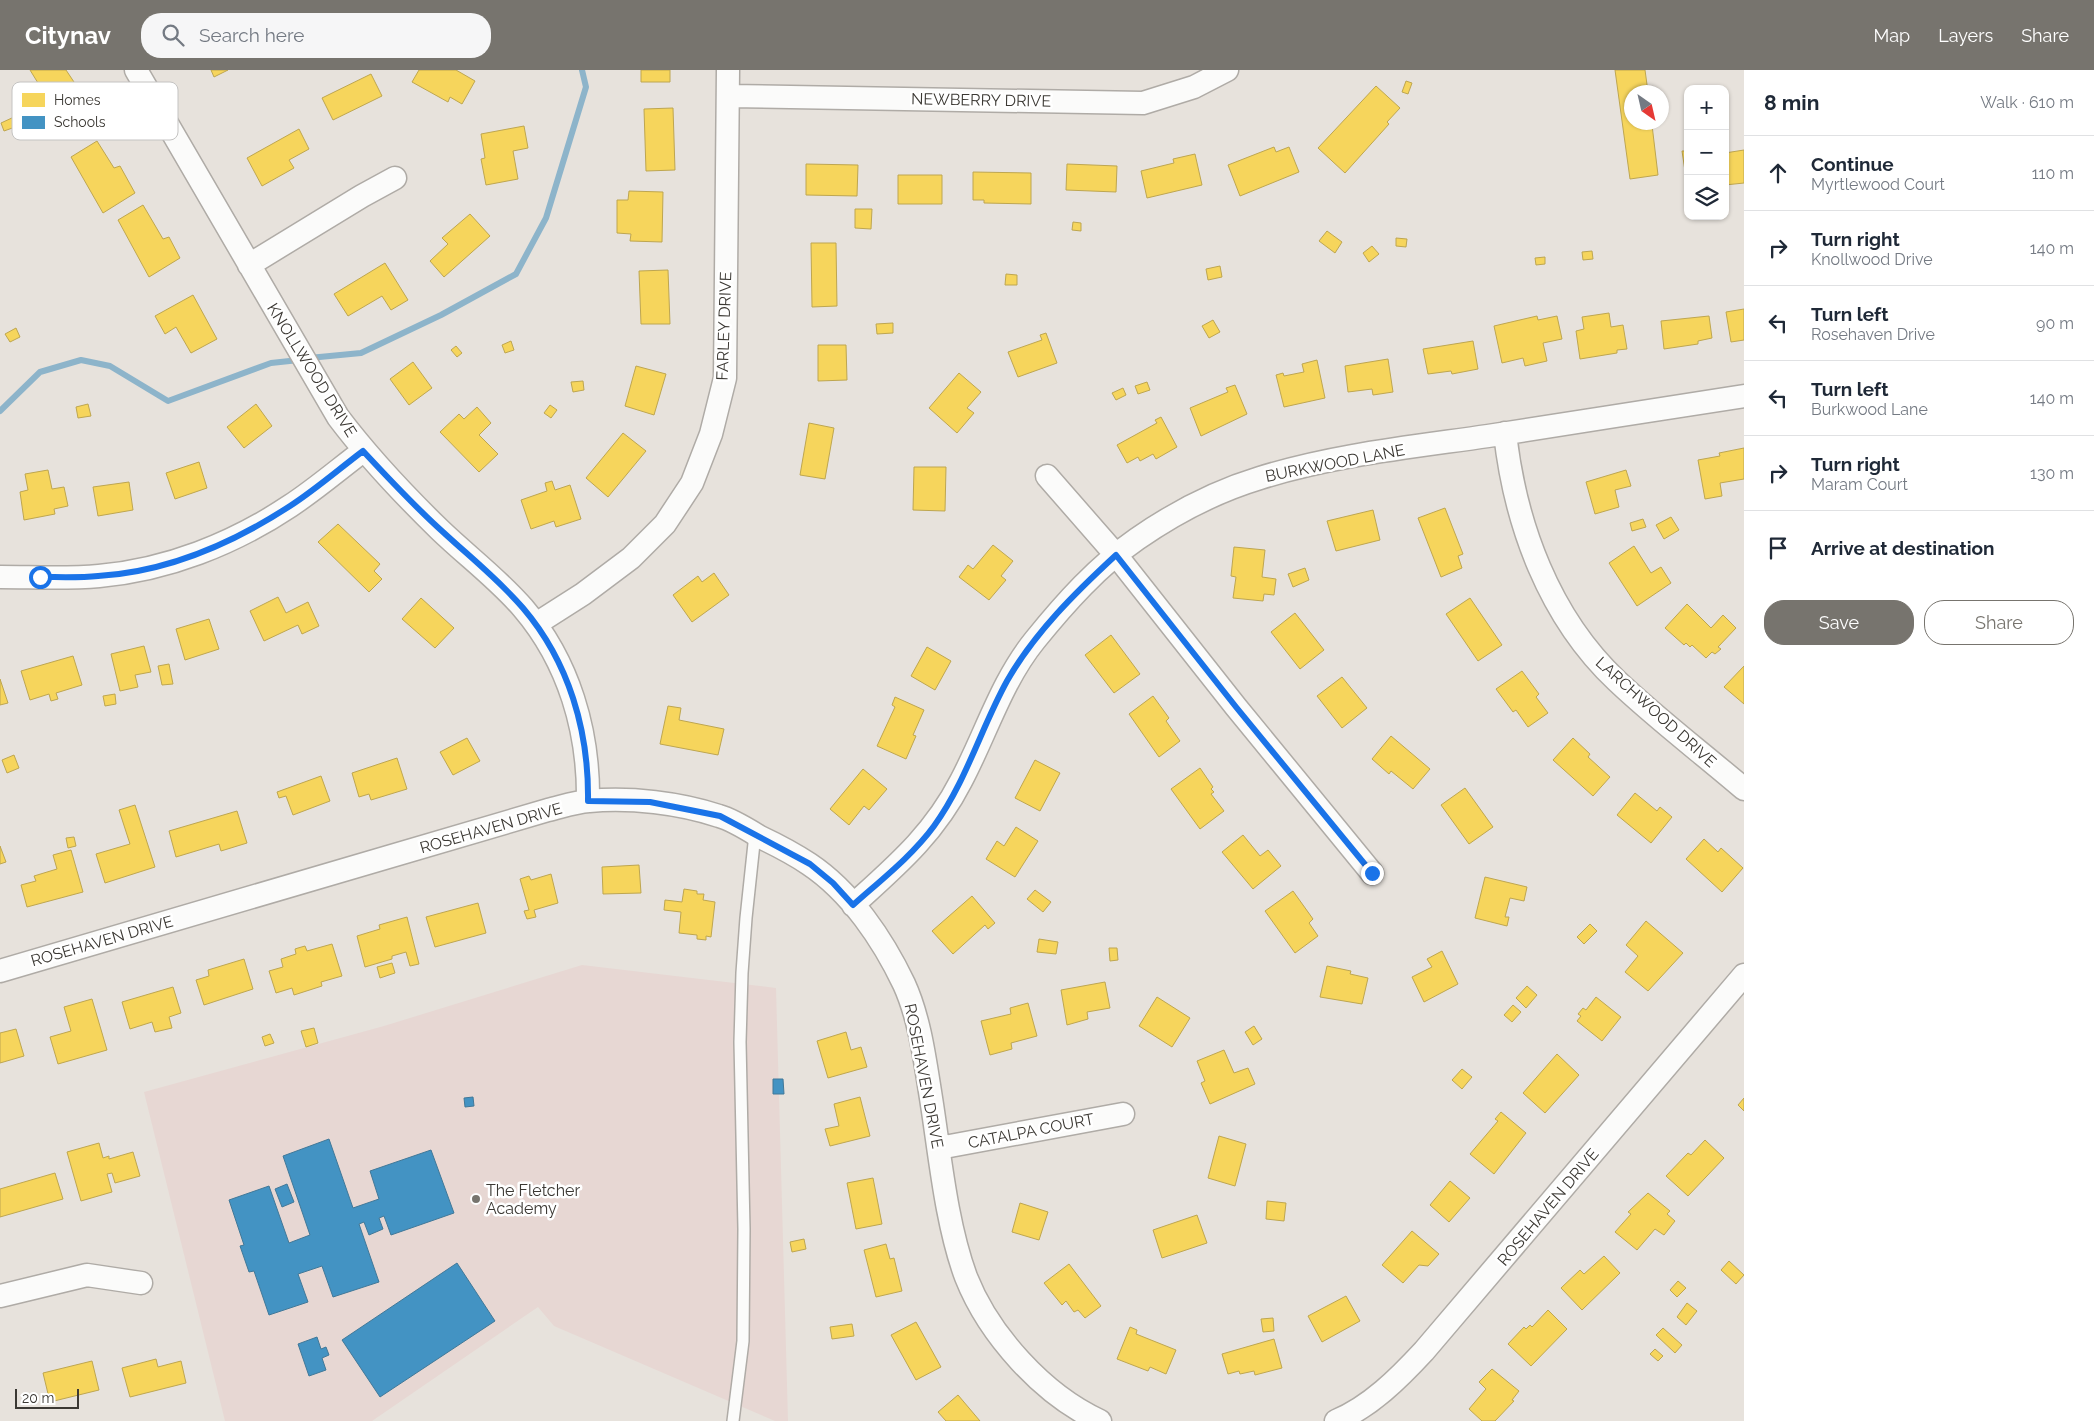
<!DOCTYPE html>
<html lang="en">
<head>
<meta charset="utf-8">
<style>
	body { margin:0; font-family:Raleway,sans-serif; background:#f6f6f7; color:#1f2937 }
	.controls { position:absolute; right:15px; top:15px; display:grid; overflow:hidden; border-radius:10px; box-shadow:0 1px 4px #0004 }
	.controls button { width:45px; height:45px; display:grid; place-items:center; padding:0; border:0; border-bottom:1px solid #e0e1e3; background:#fff; color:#1f2937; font:25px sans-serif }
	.compass { position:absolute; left:1624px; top:15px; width:45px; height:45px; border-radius:50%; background:#fff; box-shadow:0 1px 4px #0004; rotate:146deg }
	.scale { position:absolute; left:15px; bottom:12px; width:64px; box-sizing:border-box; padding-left:5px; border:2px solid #3b3833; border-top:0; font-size:14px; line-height:18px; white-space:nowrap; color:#3b3833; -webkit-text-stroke:4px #fff; paint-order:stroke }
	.stop { position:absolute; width:15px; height:15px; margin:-11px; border:4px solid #1a73e8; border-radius:50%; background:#fff }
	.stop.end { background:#1a73e8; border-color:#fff; box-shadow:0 1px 5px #0008 }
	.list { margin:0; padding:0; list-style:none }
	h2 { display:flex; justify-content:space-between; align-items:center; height:65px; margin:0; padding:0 20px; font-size:21px }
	h2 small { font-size:16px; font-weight:400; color:#747a83 }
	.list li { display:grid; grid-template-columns:32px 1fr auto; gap:15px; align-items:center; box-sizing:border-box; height:75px; padding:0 20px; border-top:1px solid #e0e1e3 }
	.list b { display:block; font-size:19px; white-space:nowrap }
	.list p { margin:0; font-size:16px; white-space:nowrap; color:#747a83 }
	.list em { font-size:16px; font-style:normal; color:#747a83 }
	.actions { display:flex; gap:10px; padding:15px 20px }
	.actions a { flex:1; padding:11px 0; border:1px solid #77746e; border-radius:20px; text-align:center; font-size:18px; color:#77746e }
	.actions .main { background:#77746e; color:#fff }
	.icon { flex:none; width:28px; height:28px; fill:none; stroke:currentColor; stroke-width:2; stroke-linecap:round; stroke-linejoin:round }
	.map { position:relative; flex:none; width:1744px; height:1351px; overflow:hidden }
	header { display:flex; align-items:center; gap:30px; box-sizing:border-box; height:70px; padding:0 25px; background:#77746e; color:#fff }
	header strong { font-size:24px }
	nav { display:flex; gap:28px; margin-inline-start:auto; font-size:18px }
	.search { width:350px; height:45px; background:#f6f6f7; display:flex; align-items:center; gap:12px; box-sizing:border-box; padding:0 18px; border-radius:20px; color:#747a83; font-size:19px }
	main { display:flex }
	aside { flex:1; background:#fff }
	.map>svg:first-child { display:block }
</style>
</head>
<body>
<header>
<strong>Citynav</strong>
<div class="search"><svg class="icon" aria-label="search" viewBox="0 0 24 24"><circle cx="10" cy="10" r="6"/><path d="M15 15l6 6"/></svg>Search here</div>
<nav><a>Map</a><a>Layers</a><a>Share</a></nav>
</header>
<main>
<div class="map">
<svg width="1744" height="1351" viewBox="0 0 1744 1351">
	<rect width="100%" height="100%" fill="#e7e2dc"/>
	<!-- education -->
	<path fill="#e7d7d3" d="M582 895 776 918 788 1351H775L554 1256 538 1237 372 1351H225L144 1022 384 956Z"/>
	<!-- homes -->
	<path fill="#f6d55c" stroke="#bea650" d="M30 0H66L76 15 49 31Z
		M211 0H228L214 7Z
		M419 0H456L475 11 462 34 450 27 448 32 412 12Z
		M641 0H670V12H641Z
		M1615 0H1645L1648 22H1632V52H1653L1652 55 1658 105 1630 109Z
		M371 4 382 26 333 50 322 28Z
		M1406 11 1412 13 1408 24 1402 22Z
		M1376 16 1400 38 1387 52 1389 54 1345 103 1318 78Z
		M673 38 675 100 646 101 644 39Z
		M14 47 18 56 4 61 1 53Z
		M524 56 528 78 513 81 518 109 486 115 481 89 485 88 481 64Z
		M299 59 309 79 289 90 294 98 262 116 247 88Z
		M97 71 114 98 120 96 135 123 103 143 71 87Z
		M1274 77 1276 82 1289 77 1299 102 1240 126 1228 95Z
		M1744 80V113L1725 115V83Z
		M1682 81H1688V121Z
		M1195 84 1202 115 1147 128 1141 101 1174 93 1173 89Z
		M806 94 858 95 857 126 806 125Z
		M1067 94 1117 96 1116 122 1066 120Z
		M973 102 1031 103V134L984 133V130H973Z
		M898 105H942V134H898Z
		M629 121 663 122 662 172 630 171 631 164 617 163V130H628Z
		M143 135 163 169 169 167 180 188 149 207 118 150Z
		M855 139H872L871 159 855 158Z
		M470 144 490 166 444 207 430 191 448 174 442 168Z
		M1073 152 1081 153V161L1072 160Z
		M1327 161 1342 172 1335 183 1319 171Z
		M1396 168 1407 169 1406 177 1396 176Z
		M811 173H836L837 236 812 237Z
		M1372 176 1379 184 1369 192 1363 183Z
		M1592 181 1593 189 1583 190 1582 182Z
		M1545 187V194L1536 195 1535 188Z
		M385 193 408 230 391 240 382 226 348 246 334 224Z
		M1220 196 1222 207 1208 210 1206 199Z
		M668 200 670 254H641L639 201Z
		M1006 204 1017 205V215H1005Z
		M193 225 217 269 191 283 176 257 165 264 155 246Z
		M1744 239V270L1731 272 1726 242Z
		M1609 243 1611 257 1623 255 1627 279 1617 280V283L1580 289 1576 261 1584 259 1582 247Z
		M1537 246 1538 250 1557 246 1562 269 1543 273 1547 291 1525 296 1523 288 1502 293 1494 256Z
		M1709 246 1712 268 1698 271V274L1664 279 1661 251Z
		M1213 250 1220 262 1209 268 1202 256Z
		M893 253V263L877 264 876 254Z
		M16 258 20 267 10 272 5 264Z
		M1046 263 1057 293 1018 307 1008 282 1042 270 1040 265Z
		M511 271 514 280 505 283 502 275Z
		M1473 271 1478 299 1452 304 1451 301 1428 304 1423 279Z
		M818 275H846L847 310 818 311Z
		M456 276 462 283 457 287 451 280Z
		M1388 289 1393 322 1373 325 1372 319 1348 322 1345 296Z
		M1317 290 1325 328 1284 337 1276 305 1283 303 1284 306 1304 302 1302 294Z
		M413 292 432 318 409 335 390 309Z
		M636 296 666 304 654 345 625 336Z
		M959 303 981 322 967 338 974 343 957 363 929 338Z
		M583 311 584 320 573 322 571 312Z
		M1147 312 1150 320 1138 324 1135 316Z
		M1235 315 1247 344 1201 366 1190 338 1228 322 1226 318Z
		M1123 318 1126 325 1116 330 1112 323Z
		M88 334 91 346 78 348 76 337Z
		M256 334 272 356 244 378 227 357Z
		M550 335 557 340 551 348 544 343Z
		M477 337 491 353 479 365 498 384 479 402 440 362 459 344 464 349Z
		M1161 347 1177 377 1156 389 1153 384 1140 391 1138 387 1127 393 1117 375 1157 353 1155 350Z
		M809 353 834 358 825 409 800 405Z
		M623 363 646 381 608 427 586 408Z
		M1744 378V409L1720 413 1722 426 1705 429 1698 390 1720 386 1719 383Z
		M199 392 207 418 175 429 166 403Z
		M914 397H946L945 441 913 440Z
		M48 400 52 419 64 417 68 436 54 439 55 444 24 450 20 422 28 420 25 404Z
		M1626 400 1631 416 1615 420 1619 437 1595 444 1586 412Z
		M552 411 555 420 570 415 581 449 556 457 554 451 531 459 521 430 547 421 545 413Z
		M129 412 133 440 98 446 93 417Z
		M1445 438 1463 484 1458 486 1462 498 1441 507 1418 448Z
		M1373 440 1380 470 1336 481 1327 451Z
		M1671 447 1679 460 1664 469 1656 455Z
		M1643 449 1646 457 1632 461 1630 453Z
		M338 454 380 494 374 501 382 509 369 522 318 472Z
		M993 475 1013 491 1001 506 1006 510 989 530 959 507 968 495 973 499Z
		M1634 476 1651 503 1661 497 1671 513 1637 536 1609 493Z
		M1234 477 1265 480 1262 507 1276 509 1274 525 1264 524 1263 531 1233 528 1236 507 1231 506Z
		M1305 498 1309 510 1293 517 1288 504Z
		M714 503 729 525 692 552 673 525 698 506 702 512Z
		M278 527 286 543 308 532 319 556 302 564 298 555 264 571 250 541Z
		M421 528 454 558 435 578 402 549Z
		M1470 528 1502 575 1478 591 1446 544Z
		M1687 534 1711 558 1723 545 1736 558 1718 577 1721 579 1715 584 1712 582 1706 588 1692 575 1690 577 1686 573 1684 575 1665 558Z
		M1295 543 1324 580 1300 599 1271 562Z
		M209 549 219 579 185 590 176 559Z
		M1111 565 1140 604 1114 623 1085 585Z
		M144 576 151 602 135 605 138 617 120 621 111 584Z
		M927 577 951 591 935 620 911 606Z
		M73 586 82 615 56 623 58 629 51 631 49 624 30 630 21 601Z
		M169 594 173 614 162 615 158 596Z
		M1744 596V634L1724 617Z
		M1522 601 1539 624 1536 627 1548 643 1528 657 1516 640 1513 642 1496 619Z
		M1342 607 1367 638 1342 658 1317 626Z
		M0 609 8 633 0 635Z
		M115 624 116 634 105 636 103 626Z
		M1153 626 1169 648 1166 651 1180 671 1159 687 1129 644Z
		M895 627 924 640 913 665 916 666 906 689 877 676 895 637 892 635Z
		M668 636 681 638 679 650 724 659 718 685 660 674Z
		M1391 666 1430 699 1413 719 1391 701 1389 704 1372 689Z
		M467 668 480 691 453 705 440 682Z
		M1573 668 1590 684 1588 687 1610 707 1593 726 1553 690Z
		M14 685 19 698 7 703 2 690Z
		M397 688 407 719 371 730 369 724 359 727 352 703Z
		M1035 690 1060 703 1040 741 1015 728Z
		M1200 698 1213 717 1211 719 1214 722 1211 724 1224 741 1200 759 1171 719Z
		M863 699 887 719 869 740 864 736 849 755 830 739Z
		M321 706 330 731 293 745 286 726 279 728 277 722Z
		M1465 718 1493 757 1469 774 1441 735Z
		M1635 723 1657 741 1660 737 1672 747 1651 773 1617 745Z
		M135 735 155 797 105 813 96 784 130 774 119 740Z
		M237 741 247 773 221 781 219 774 176 787 169 761Z
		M1016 757 1038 771 1015 807 986 789 997 771 1004 776Z
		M1243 765 1260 786 1268 780 1281 796 1253 819 1222 782Z
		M74 767 76 776 68 778 66 768Z
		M1704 769 1718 782 1721 778 1743 798 1722 822 1686 789Z
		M0 776 6 792 0 794Z
		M71 780 83 822 27 837 21 815 36 811 34 806 57 799 53 785Z
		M639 795 641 823 603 824 602 797Z
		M551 804 558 833 534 840 536 847 527 849 524 841 529 840 520 809 529 806 531 810Z
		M1485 807 1527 817 1524 831 1510 828 1505 847H1509L1507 856 1475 848Z
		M684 819 697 821V824H704L703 830 715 832 711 867 706 866V870L697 869V865L679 863 681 842 664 840 665 830 682 832Z
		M1035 820 1051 832 1043 842 1027 829Z
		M1293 821 1313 849 1309 853 1318 866 1295 883 1265 841Z
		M972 826 995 853 988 859 985 855 953 884 932 861Z
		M478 833 486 863 435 877 426 847Z
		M407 847 419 894 410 896 406 882 392 886V889L365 897 357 866 380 859 379 855Z
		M1646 851 1683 883 1648 921 1625 902 1638 886 1626 875Z
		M1590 854 1597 861 1584 874 1577 867Z
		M1039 869 1058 872 1056 884 1037 882Z
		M332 874 342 906 321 912 322 916 294 925 292 918 276 923 269 901 283 897 281 889 296 884 295 879 298 878 305 876 307 881Z
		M1109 878H1117L1118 890 1110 891Z
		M1442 881 1458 914 1424 932 1412 907 1432 897 1427 889Z
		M244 889 253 919 204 935 196 910 209 906 208 900Z
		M392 893 395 903 380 908 377 897Z
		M1327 896 1351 901 1350 904 1368 908 1362 934 1320 927Z
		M1105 912 1110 938 1087 942 1088 949 1067 955 1061 920Z
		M1527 916 1537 925 1526 938 1516 928Z
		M173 917 181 943 169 947 172 958 155 962 152 952 130 959 122 932Z
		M1157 927 1190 948 1172 977 1139 956Z
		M1596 927 1621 947 1602 971 1577 951 1581 946 1578 944 1583 938 1586 940Z
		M92 929 107 980 58 994 50 967 71 961 64 937Z
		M1028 933 1037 966 1011 973 1012 979 990 985 981 951 1011 944 1010 938Z
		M1513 935 1521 942 1512 952 1504 945Z
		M1254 956 1262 969 1253 975 1245 962Z
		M314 958 318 973 306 977 301 961Z
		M16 959 24 986 0 993V963Z
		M846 962 851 980 861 977 867 997 828 1008 817 971Z
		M270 964 274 973 265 976 262 967Z
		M1224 980 1234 1003 1248 998 1255 1014 1210 1034 1201 1013 1205 1011 1197 991Z
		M1557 984 1579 1005 1545 1043 1523 1023Z
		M1462 999 1472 1007 1462 1019 1452 1010Z
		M860 1027 870 1066 830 1076 825 1059 839 1056 834 1034Z
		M1744 1028V1041L1738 1035Z
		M1501 1042 1526 1063 1494 1104 1470 1084 1498 1051 1495 1049Z
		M1219 1066 1246 1074 1235 1116 1208 1108Z
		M1705 1070 1724 1088 1688 1126 1666 1106 1688 1083 1691 1085Z
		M99 1073 103 1088 109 1086V1089L133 1082 140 1106 115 1113 112 1103 107 1104 112 1122 81 1131 67 1082Z
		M55 1103 63 1129 0 1147V1119Z
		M873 1108 882 1154 856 1159 847 1113Z
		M1450 1111 1470 1128 1449 1152 1430 1135Z
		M1648 1123 1670 1141 1667 1144 1675 1151 1664 1165 1655 1159 1637 1180 1615 1162 1631 1144 1628 1142Z
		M1267 1131 1286 1133 1284 1151 1266 1149Z
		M1020 1133 1048 1142 1039 1170 1012 1162Z
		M1197 1145 1207 1173 1162 1188 1153 1160Z
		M1412 1161 1439 1184 1428 1196 1419 1195 1403 1213 1382 1195Z
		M804 1169 806 1179 792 1182 790 1172Z
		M886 1174 890 1189 894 1188 902 1221 876 1227 864 1180Z
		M1604 1186 1620 1203 1582 1240 1561 1218 1580 1200 1584 1204Z
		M1729 1191 1744 1205 1736 1214 1721 1200Z
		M1069 1194 1101 1236 1085 1248 1078 1240 1074 1242 1066 1231 1062 1235 1044 1213Z
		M1678 1211 1686 1218 1677 1227 1670 1220Z
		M1346 1226 1360 1251 1322 1272 1308 1246Z
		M1687 1233 1697 1241 1686 1255 1677 1247Z
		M1548 1240 1567 1259 1531 1296 1508 1274 1524 1257 1526 1259 1530 1255 1532 1257Z
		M1273 1248 1274 1261 1263 1262 1261 1249Z
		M916 1252 941 1297 916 1310 891 1265Z
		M852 1254 854 1266 832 1269 830 1257Z
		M1130 1257 1137 1260 1136 1264 1176 1280 1166 1304 1150 1297 1148 1301 1117 1289Z
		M1663 1258 1682 1275 1675 1283 1656 1265Z
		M1274 1269 1282 1298 1255 1305 1254 1301 1240 1304 1239 1301 1228 1304 1222 1284Z
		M1655 1279 1663 1286 1658 1291 1650 1284Z
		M156 1289 158 1297 181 1291 186 1313 130 1327 122 1298Z
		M92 1291 99 1320 50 1332 43 1303Z
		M1492 1299 1519 1321 1512 1330 1514 1331 1495 1351H1482L1469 1339 1486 1319 1479 1312Z
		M958 1325 980 1351H946L938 1342Z"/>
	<!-- schools -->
	<path fill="#4393c3" stroke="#417898" d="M773 1009H783L784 1024H773Z
		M473 1027 474 1036 465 1037 464 1028Z
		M329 1069 353 1138 379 1129 370 1101 431 1080 454 1143 391 1165 384 1146 379 1148 383 1159 369 1165 364 1152 359 1154 379 1212 333 1227 322 1196 298 1204 308 1232 269 1245 254 1201 249 1202 240 1176 244 1175 229 1130 269 1116 289 1173 310 1165 283 1086Z
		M287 1114 294 1132 282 1137 275 1119Z
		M457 1193 495 1251 380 1327 342 1270Z
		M317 1267 321 1279 326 1277 329 1285 322 1288 326 1300 309 1306 298 1274Z"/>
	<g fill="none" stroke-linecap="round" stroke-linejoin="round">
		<!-- stream -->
		<path stroke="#8db4ca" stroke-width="6" d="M309 288 361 283 441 245 516 204 546 148 586 17 582 0
			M0 341 40 302 81 290 110 296 168 331 271 293 299 290"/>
		<defs>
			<path id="service" d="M733 1351 743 1271 744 1159 740 972 742 903 746 848 755 764"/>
			<path id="minor" d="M136 0 338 347C369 388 403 424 440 460 467 486 498 509 523 538 569 592 589 661 588 731
				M729 26 1143 33 1194 17 1227 0
				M249 195 362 126 395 108
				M1505 363C1515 454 1549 547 1617 611 1657 649 1702 683 1744 719
				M1047 406 1116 485 1236 637 1372 803
				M0 507C33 507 67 509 99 506 167 500 233 474 290 436 316 419 339 399 363 381
				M536 554 583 524 631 488 665 454 692 413 711 364 725 308 728 0
				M853 835C896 796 934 764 961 711 986 664 1001 612 1035 570 1065 533 1098 496 1137 469 1173 444 1217 421 1260 408 1333 385 1412 377 1488 366 1573 353 1659 339 1744 326
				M0 901 548 740C561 737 575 732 589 731 630 727 680 733 719 746 733 750 747 759 760 767 777 775 794 784 809 794 851 822 883 870 904 914 920 949 925 991 931 1028 940 1085 946 1153 966 1207 989 1265 1043 1325 1100 1351
				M939 1078 1123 1044
				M0 1226 87 1205 141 1213
				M1336 1351C1370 1337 1399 1308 1424 1281L1744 905"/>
		</defs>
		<!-- service casing -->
		<use href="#service" stroke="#afaba6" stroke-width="14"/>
		<!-- minor casing -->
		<use href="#minor" stroke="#afaba6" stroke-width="25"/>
		<!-- service -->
		<use href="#service" stroke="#fbfbfa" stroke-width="11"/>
		<!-- minor -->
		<use href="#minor" stroke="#fbfbfa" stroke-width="22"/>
	</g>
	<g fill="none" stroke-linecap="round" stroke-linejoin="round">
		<!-- route -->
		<path stroke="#1a73e8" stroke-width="6" d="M40 507C59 507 79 508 98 506 166 502 233 473 290 436 315 420 339 399 363 381 389 409 415 437 443 462 470 487 499 510 523 538 569 592 589 661 588 731L650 732 720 746 810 794 833 813 853 835C881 810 912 786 934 756 966 712 981 658 1007 611 1035 562 1076 522 1116 485L1236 637 1372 803"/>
	</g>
	<!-- markers -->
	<circle fill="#77746e" stroke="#fff" stroke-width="2" cx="476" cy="1129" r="5"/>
	<g text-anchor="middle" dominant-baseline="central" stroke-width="5" stroke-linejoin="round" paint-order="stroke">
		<!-- street labels -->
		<g font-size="16" fill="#3b3833" stroke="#fff">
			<text transform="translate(981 30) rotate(1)">NEWBERRY DRIVE</text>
			<text transform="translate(724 256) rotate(-88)">FARLEY DRIVE</text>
			<text transform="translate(312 300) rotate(58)">KNOLLWOOD DRIVE</text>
			<text transform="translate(1335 393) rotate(-11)">BURKWOOD LANE</text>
			<text transform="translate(1656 642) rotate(42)">LARCHWOOD DRIVE</text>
			<text transform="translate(491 758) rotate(-16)">ROSEHAVEN DRIVE</text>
			<text transform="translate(102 871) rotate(-16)">ROSEHAVEN DRIVE</text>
			<text transform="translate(924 1006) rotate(79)">ROSEHAVEN DRIVE</text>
			<text transform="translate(1031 1061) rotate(-11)">CATALPA COURT</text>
			<text transform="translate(1548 1137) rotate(-50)">ROSEHAVEN DRIVE</text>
		</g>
		<!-- poi labels -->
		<g font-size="16" fill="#3b3833" stroke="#fff" text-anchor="start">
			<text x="486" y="1120">The Fletcher<tspan x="486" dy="18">Academy</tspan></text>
		</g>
	</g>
	<!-- legend -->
	<rect x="12" y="12" width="166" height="58" rx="8" fill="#fff" stroke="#c4c3c2" stroke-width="1"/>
	<rect x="22" y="23" width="23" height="14" fill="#f6d55c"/>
	<rect x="22" y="46" width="23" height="13" fill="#4393c3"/>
	<g font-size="14" fill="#3b3833">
		<text x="54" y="35">Homes</text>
		<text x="54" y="57">Schools</text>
	</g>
</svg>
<div class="controls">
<button>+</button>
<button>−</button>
<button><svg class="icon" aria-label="layers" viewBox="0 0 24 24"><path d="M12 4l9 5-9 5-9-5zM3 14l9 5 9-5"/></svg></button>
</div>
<svg class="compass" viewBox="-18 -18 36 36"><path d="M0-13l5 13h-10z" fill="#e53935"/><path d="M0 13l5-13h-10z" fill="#747a83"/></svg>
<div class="scale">20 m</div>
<div class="stop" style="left:40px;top:507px"></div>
<div class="stop end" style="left:1372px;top:803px"></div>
</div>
<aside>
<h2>8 min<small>Walk · 610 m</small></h2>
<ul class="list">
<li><svg class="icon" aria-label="ahead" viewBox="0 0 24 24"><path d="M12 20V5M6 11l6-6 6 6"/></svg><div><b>Continue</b><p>Myrtlewood Court</p></div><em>110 m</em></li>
<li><svg class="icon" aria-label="right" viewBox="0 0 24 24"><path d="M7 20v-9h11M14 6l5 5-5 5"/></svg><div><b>Turn right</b><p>Knollwood Drive</p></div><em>140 m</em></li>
<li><svg class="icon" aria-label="left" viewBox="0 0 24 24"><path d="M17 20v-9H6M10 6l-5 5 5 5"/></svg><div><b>Turn left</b><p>Rosehaven Drive</p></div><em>90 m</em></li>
<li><svg class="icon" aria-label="left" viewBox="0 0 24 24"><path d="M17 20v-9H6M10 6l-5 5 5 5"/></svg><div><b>Turn left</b><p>Burkwood Lane</p></div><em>140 m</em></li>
<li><svg class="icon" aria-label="right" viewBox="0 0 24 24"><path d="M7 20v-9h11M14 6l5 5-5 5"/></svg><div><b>Turn right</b><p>Maram Court</p></div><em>130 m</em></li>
<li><svg class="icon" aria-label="arrive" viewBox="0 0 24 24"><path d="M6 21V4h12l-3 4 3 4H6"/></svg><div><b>Arrive at destination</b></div></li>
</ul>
<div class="actions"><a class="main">Save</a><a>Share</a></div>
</aside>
</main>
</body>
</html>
